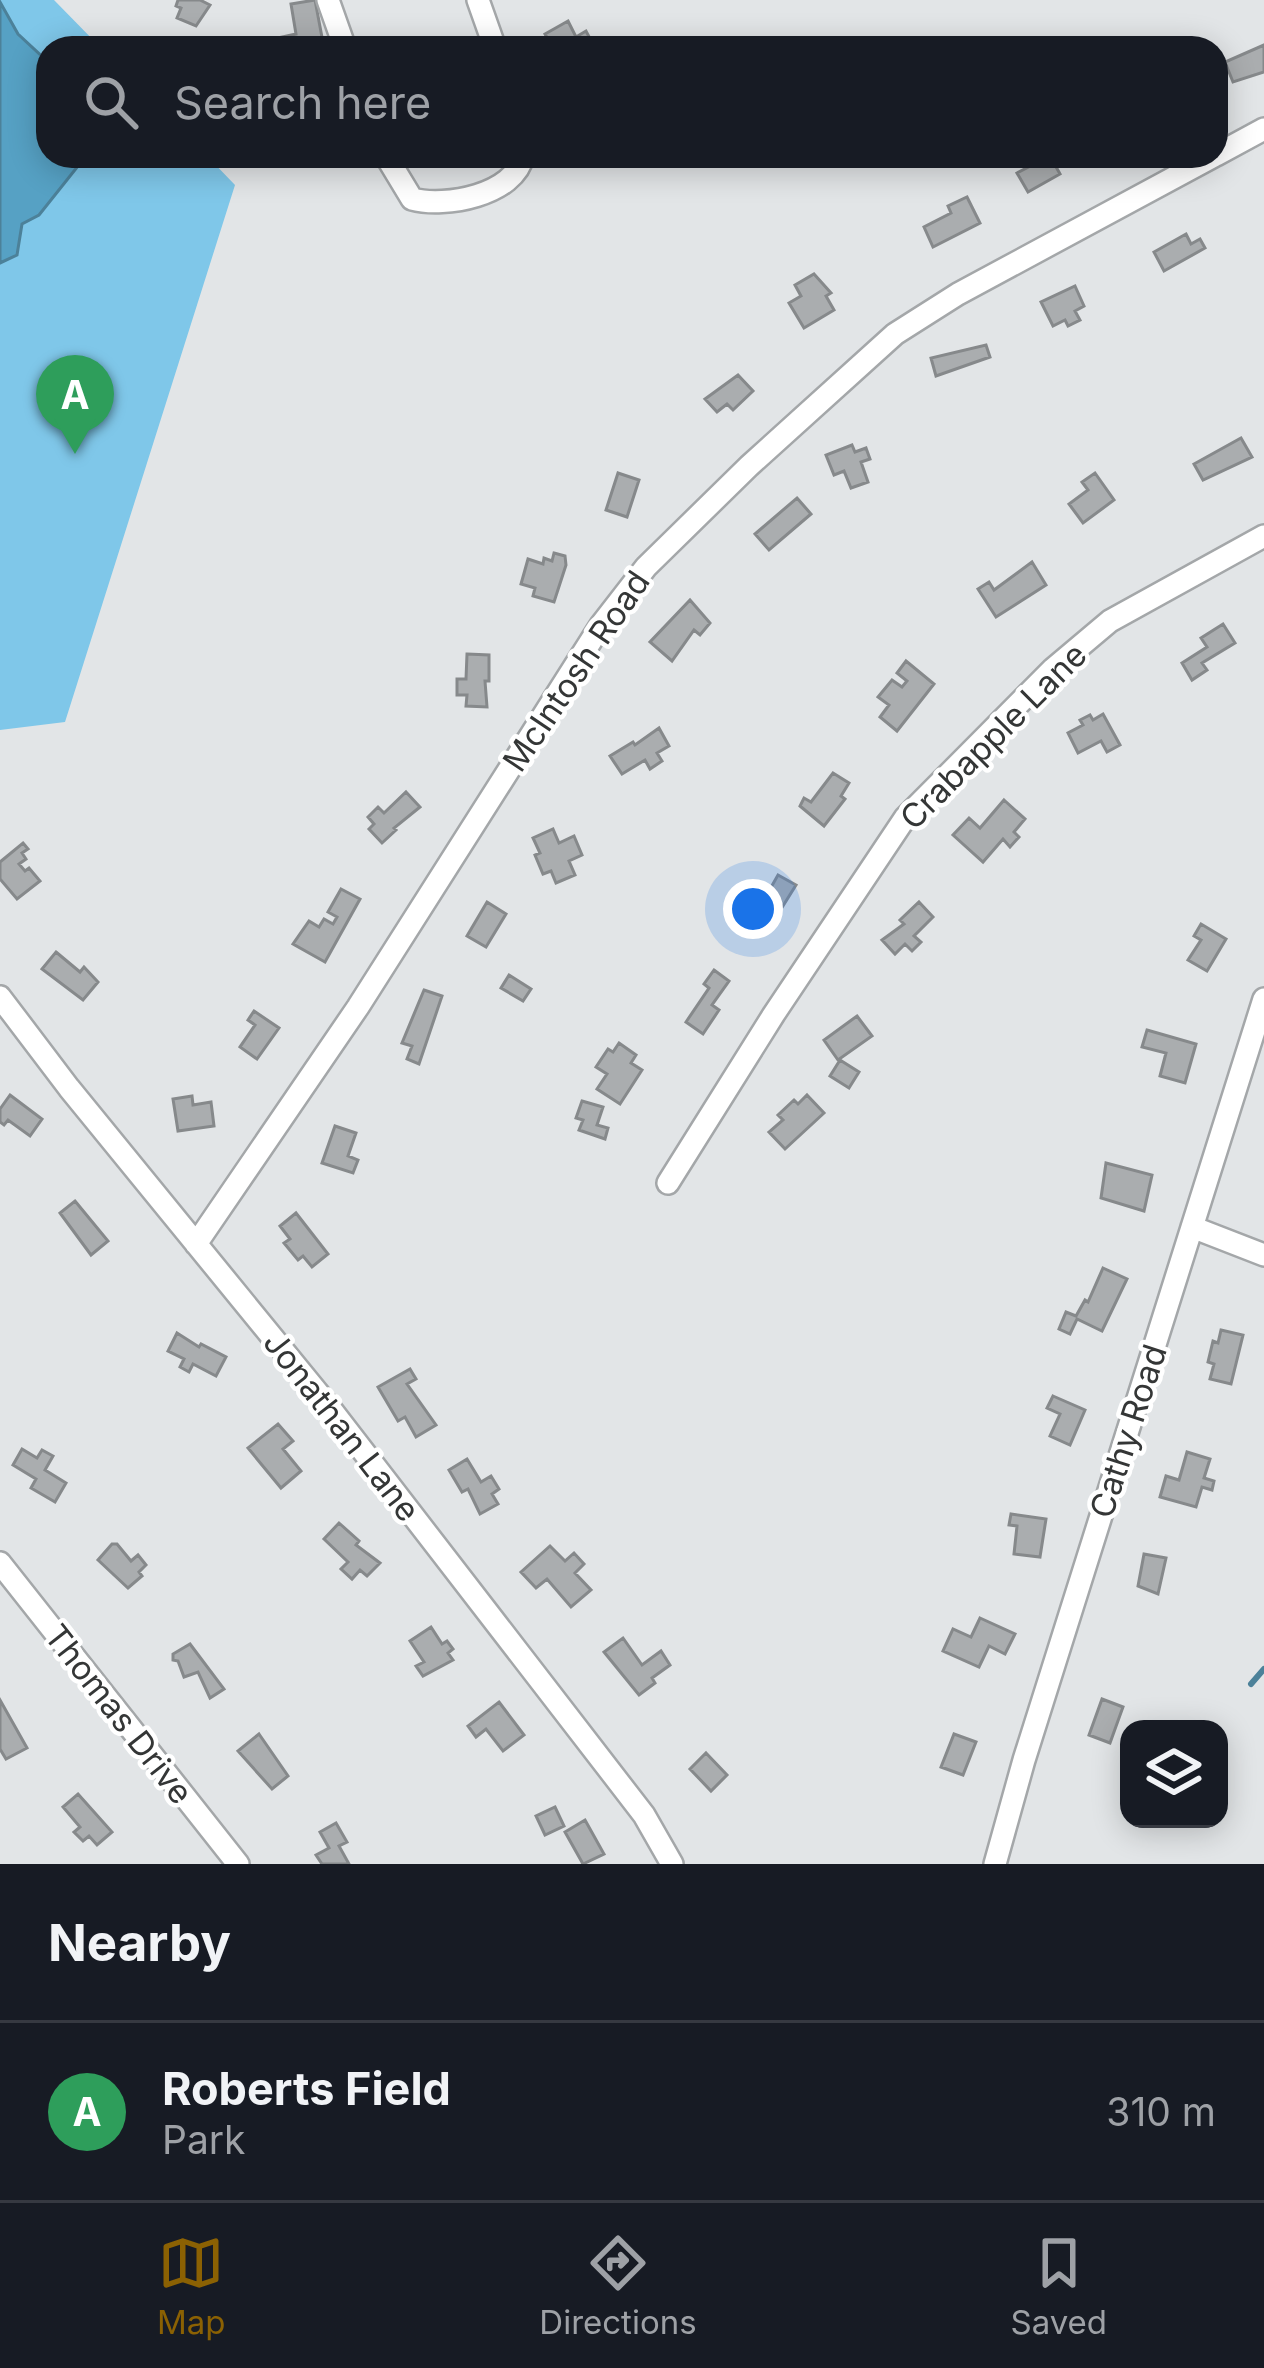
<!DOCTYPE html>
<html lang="en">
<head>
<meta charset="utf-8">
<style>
	body { margin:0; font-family:Inter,sans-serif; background:#242831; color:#f1f3f6 }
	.controls { position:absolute; right:36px; bottom:36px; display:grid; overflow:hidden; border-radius:24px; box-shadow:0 6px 30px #0003 }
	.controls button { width:108px; height:108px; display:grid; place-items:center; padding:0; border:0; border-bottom:3px solid #363941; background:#171b24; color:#f1f3f6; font:60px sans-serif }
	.you { position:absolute; left:753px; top:909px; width:42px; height:42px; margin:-30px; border:9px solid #fff; border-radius:50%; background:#1a73e8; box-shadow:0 0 0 18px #1a73e833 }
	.badge { display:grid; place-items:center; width:78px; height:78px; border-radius:50%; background:#8b6103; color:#fff; font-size:39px; font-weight:700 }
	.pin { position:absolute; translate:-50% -99px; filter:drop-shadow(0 3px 6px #0008) }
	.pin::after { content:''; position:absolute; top:63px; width:42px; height:36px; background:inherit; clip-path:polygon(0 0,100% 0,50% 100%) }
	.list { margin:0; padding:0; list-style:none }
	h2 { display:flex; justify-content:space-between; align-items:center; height:156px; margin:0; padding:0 48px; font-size:51px }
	h2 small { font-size:39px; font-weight:400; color:#9ea1a6 }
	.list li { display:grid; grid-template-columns:78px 1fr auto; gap:36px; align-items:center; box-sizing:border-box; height:180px; padding:0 48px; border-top:3px solid #363941 }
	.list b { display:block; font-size:45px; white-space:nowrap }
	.list p { margin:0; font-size:39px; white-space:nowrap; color:#9ea1a6 }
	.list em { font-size:39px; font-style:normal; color:#9ea1a6 }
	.icon { flex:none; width:66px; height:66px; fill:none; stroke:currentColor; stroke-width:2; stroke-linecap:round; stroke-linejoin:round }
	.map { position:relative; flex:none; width:1264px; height:1864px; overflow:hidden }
	.search { position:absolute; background:#171b24; box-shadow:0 6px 30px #0003; left:36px; right:36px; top:36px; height:132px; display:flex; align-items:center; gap:30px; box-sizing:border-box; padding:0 42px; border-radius:36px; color:#9ea1a6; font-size:45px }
	.sheet { height:336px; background:#171b24 }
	nav { display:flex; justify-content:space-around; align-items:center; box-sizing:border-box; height:168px; border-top:3px solid #363941; background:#171b24; font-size:33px; color:#9ea1a6 }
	nav a { display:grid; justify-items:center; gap:6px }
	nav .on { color:#8b6103 }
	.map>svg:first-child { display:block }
</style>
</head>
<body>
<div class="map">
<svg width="1264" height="1864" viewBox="0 0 1264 1864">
	<rect width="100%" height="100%" fill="#e2e5e7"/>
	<!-- green -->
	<path fill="#7fc7e9" d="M0 0H54L101 48H48V156H207L235 185 65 722 0 730Z"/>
	<!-- water -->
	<path fill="#56a1c4" stroke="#4c8199" stroke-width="3" d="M0 2 18 34 48 62V156H86L39 215 22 224 17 255 0 263Z"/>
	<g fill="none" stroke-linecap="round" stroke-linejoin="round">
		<!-- stream -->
		<path stroke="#4c8199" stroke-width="6" d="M1251 1684 1264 1669"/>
	</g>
	<!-- building -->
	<path fill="#aaadaf" stroke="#86898b" stroke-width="3" d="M178 0H200L210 5 196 26 177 18 181 8 176 6Z
		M315 0 324 48H280L278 38 296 34 291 4Z
		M568 21 576 37 586 31 593 44 585 48H553L545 34Z
		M1264 45V72L1233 82 1225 62Z
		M1050 156 1060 174 1028 192 1017 173Z
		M967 197 980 223 933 247 924 227 951 213 948 206Z
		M1186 234 1191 244 1200 239 1205 248 1164 271 1154 252Z
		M814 274 831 293 826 296 834 310 804 328 789 303 801 296 795 285Z
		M1075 286 1084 306 1075 311 1080 320 1068 326 1065 320 1053 326 1041 302Z
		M986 345 990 357 936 376 931 358Z
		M738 375 753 391 733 410 727 404 717 412 705 399Z
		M1241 438 1252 457 1203 480 1194 464Z
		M852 445 855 452 866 448 870 459 861 462 868 482 851 488 844 471 834 475 826 455Z
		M618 473 639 480 627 517 606 510Z
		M1095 473 1114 500 1083 523 1069 504 1088 490 1082 482Z
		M797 498 811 514 769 550 755 534Z
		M554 553 565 556 566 565 554 602 533 596 535 588 521 584 528 559 543 564 544 558 552 561Z
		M1032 562 1046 585 996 617 978 589 989 582 994 590Z
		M690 600 710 623 700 635 694 630 672 661 650 642Z
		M1223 624 1235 643 1202 663 1207 670 1192 680 1182 663 1207 647 1201 638Z
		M467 654 489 655V681H485L487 707 466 706 467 695H457V679H466Z
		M906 661 934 684 897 731 880 717 889 705 878 697 892 680 902 687 907 681 897 673Z
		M1103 714 1120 745 1107 752 1101 741 1078 753 1068 733 1083 725 1080 720 1090 715 1093 720Z
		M659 728 669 746 657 753 662 761 650 769 645 760 622 774 610 756 633 742 635 745Z
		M833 773 849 783 841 796 845 799 824 826 800 806 804 798 811 802Z
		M406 792 420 807 394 828 396 830 382 843 369 829 374 824 368 817 378 807 384 813Z
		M1004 800 1025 819 1014 832 1019 837 1010 847 1003 839 983 862 953 835 969 818 980 828Z
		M553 829 559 843 574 836 582 855 569 861 575 875 556 883 551 871 543 874 535 855 540 853 533 838Z
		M23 843 28 849 22 853 26 859 19 864 25 871 29 868 40 881 17 899 0 879V862Z
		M778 875 796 885 768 930 752 921Z
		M341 889 360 899 325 962 293 944 309 921 319 927 324 919 333 924 337 917 328 912Z
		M487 902 506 914 486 947 467 936Z
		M919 902 933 917 914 936 921 942 912 951 905 944 895 954 882 940 904 924 900 920Z
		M1201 924 1226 939 1207 971 1188 960 1201 940 1194 936Z
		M56 952 80 972 84 967 98 982 83 1000 42 969Z
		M714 970 729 981 712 1005 719 1010 703 1034 686 1022 709 988 704 984Z
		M509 975 531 989 523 1001 501 988Z
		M424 990 442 996 419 1064 407 1059 412 1046 402 1043Z
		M254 1011 279 1028 257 1059 240 1047 255 1025 248 1020Z
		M857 1016 872 1036 838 1060 824 1040Z
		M1147 1030 1196 1044 1185 1083 1160 1076 1166 1053 1142 1047Z
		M619 1043 636 1055 631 1063 642 1070 620 1104 597 1089 607 1074 596 1067 608 1049 613 1052Z
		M840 1060 859 1072 849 1088 830 1076Z
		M10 1095 42 1119 30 1136 8 1120 4 1125 0 1122V1109Z
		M807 1095 824 1113 785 1149 769 1132 783 1120 778 1115 794 1100 798 1104Z
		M192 1096 193 1105 211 1102 214 1126 178 1131 173 1099Z
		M582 1101 603 1107 597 1125 608 1128 605 1139 579 1130 583 1120 576 1118Z
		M335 1126 356 1133 348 1156 358 1160 353 1173 322 1163Z
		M1106 1163 1152 1175 1144 1211 1101 1198Z
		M75 1201 108 1241 91 1255 60 1213Z
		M296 1213 328 1254 312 1267 303 1256 298 1260 284 1243 290 1239 280 1226Z
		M1103 1268 1127 1279 1102 1331 1077 1319 1070 1334 1059 1329 1066 1312 1076 1316 1085 1300 1088 1302Z
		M1221 1330 1243 1335 1231 1384 1210 1379 1214 1364 1208 1362 1213 1341 1218 1343Z
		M177 1333 199 1347 201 1344 226 1357 216 1376 193 1364 189 1372 180 1367 184 1359 168 1351Z
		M410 1369 416 1379 407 1384 436 1425 416 1437 405 1417 398 1421 378 1387Z
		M1053 1396 1085 1410 1070 1445 1050 1436 1060 1414 1047 1408Z
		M278 1424 293 1441 283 1449 301 1471 281 1488 248 1448Z
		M22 1449 37 1458 42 1450 53 1456 45 1470 66 1483 55 1502 31 1488 36 1479 13 1465Z
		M1187 1452 1210 1459 1204 1478 1214 1481 1212 1490 1202 1487 1196 1507 1160 1497 1166 1476 1179 1480Z
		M467 1459 481 1482 491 1476 499 1489 492 1494 498 1504 480 1514 468 1489 462 1492 449 1470Z
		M1011 1514 1046 1519 1040 1557 1014 1554 1017 1526 1009 1525Z
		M339 1523 359 1541 356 1545 380 1563 367 1576 360 1570 352 1579 341 1569 348 1562 324 1539Z
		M112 1544H117L131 1561 138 1555 146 1565 139 1572 142 1576 128 1588 98 1560Z
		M550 1546 565 1561 574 1553 584 1564 575 1573 591 1590 571 1607 547 1579 536 1588 521 1572Z
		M1144 1554 1166 1558 1158 1594 1138 1586Z
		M980 1618 1015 1634 1005 1654 989 1646 979 1667 943 1651 953 1629 971 1637Z
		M431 1627 442 1644 447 1641 453 1649 448 1653 453 1660 423 1676 416 1666 424 1662 410 1641Z
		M623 1638 642 1665 661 1651 670 1665 652 1678 655 1683 639 1695 604 1652Z
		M190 1644 224 1689 210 1698 198 1672 184 1677 178 1661 173 1660V1654Z
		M1102 1699 1123 1707 1110 1743 1089 1735Z
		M0 1700 27 1748 6 1759 0 1749Z
		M499 1702 524 1735 503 1751 486 1729 476 1737 468 1726Z
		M259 1734 288 1776 272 1789 238 1751Z
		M954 1734 976 1742 963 1775 941 1767Z
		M706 1753 727 1775 711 1791 690 1769Z
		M78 1794 112 1832 97 1845 89 1836 83 1841 74 1832 80 1827 63 1807Z
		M555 1807 564 1826 545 1835 536 1816Z
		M585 1820 604 1854 583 1864 565 1832Z
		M336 1823 347 1842 339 1846 349 1864H322L316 1855 329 1848 320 1832Z"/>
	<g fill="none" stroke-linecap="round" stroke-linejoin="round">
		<defs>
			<path id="minor" d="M328 0 345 48
				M478 0 495 48
				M1216 155 1264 129
				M386 156 412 199C445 208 515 195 523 156
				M0 997 69 1088 326 1403 644 1815 672 1864
				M668 1183 774 1014 905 818 1053 669 1110 621 1264 536
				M1192 1227 1264 1255
				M196 1244 358 1007 601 625 646 567 749 466 895 334 958 294 1214 156
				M0 1563 238 1864
				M995 1864 1024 1760 1264 999"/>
		</defs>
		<!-- minor casing -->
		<use href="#minor" stroke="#a4a7a9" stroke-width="26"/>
		<!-- minor -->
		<use href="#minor" stroke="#fff" stroke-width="21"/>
	</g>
	<g text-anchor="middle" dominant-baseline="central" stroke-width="9" stroke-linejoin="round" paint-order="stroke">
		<!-- street labels -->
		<g font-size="33" fill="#343636" stroke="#fff">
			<text transform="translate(576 671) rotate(-56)">McIntosh Road</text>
			<text transform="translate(993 736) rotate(-45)">Crabapple Lane</text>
			<text transform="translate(342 1426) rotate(52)">Jonathan Lane</text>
			<text transform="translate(1128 1431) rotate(-72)">Cathy Road</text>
			<text transform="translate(119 1714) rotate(52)">Thomas Drive</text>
		</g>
	</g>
</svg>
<div class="controls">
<button><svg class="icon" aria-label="layers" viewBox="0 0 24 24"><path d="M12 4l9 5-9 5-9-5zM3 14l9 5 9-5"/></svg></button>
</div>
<div class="you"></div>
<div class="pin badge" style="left:75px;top:454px;background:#2e9e5b">A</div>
<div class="search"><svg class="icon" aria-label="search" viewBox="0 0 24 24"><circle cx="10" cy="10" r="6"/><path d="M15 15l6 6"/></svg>Search here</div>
</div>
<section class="sheet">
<h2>Nearby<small></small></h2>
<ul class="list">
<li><span class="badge" style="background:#2e9e5b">A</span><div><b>Roberts Field</b><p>Park</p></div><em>310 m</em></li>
</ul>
</section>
<nav>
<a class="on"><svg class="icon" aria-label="map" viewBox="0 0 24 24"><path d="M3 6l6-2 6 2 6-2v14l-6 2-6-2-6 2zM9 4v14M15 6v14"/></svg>Map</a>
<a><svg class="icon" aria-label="directions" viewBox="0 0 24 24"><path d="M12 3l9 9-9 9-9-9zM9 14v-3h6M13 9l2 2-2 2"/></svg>Directions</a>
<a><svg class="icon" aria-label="saved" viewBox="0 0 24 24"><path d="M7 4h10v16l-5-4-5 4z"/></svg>Saved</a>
</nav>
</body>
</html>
